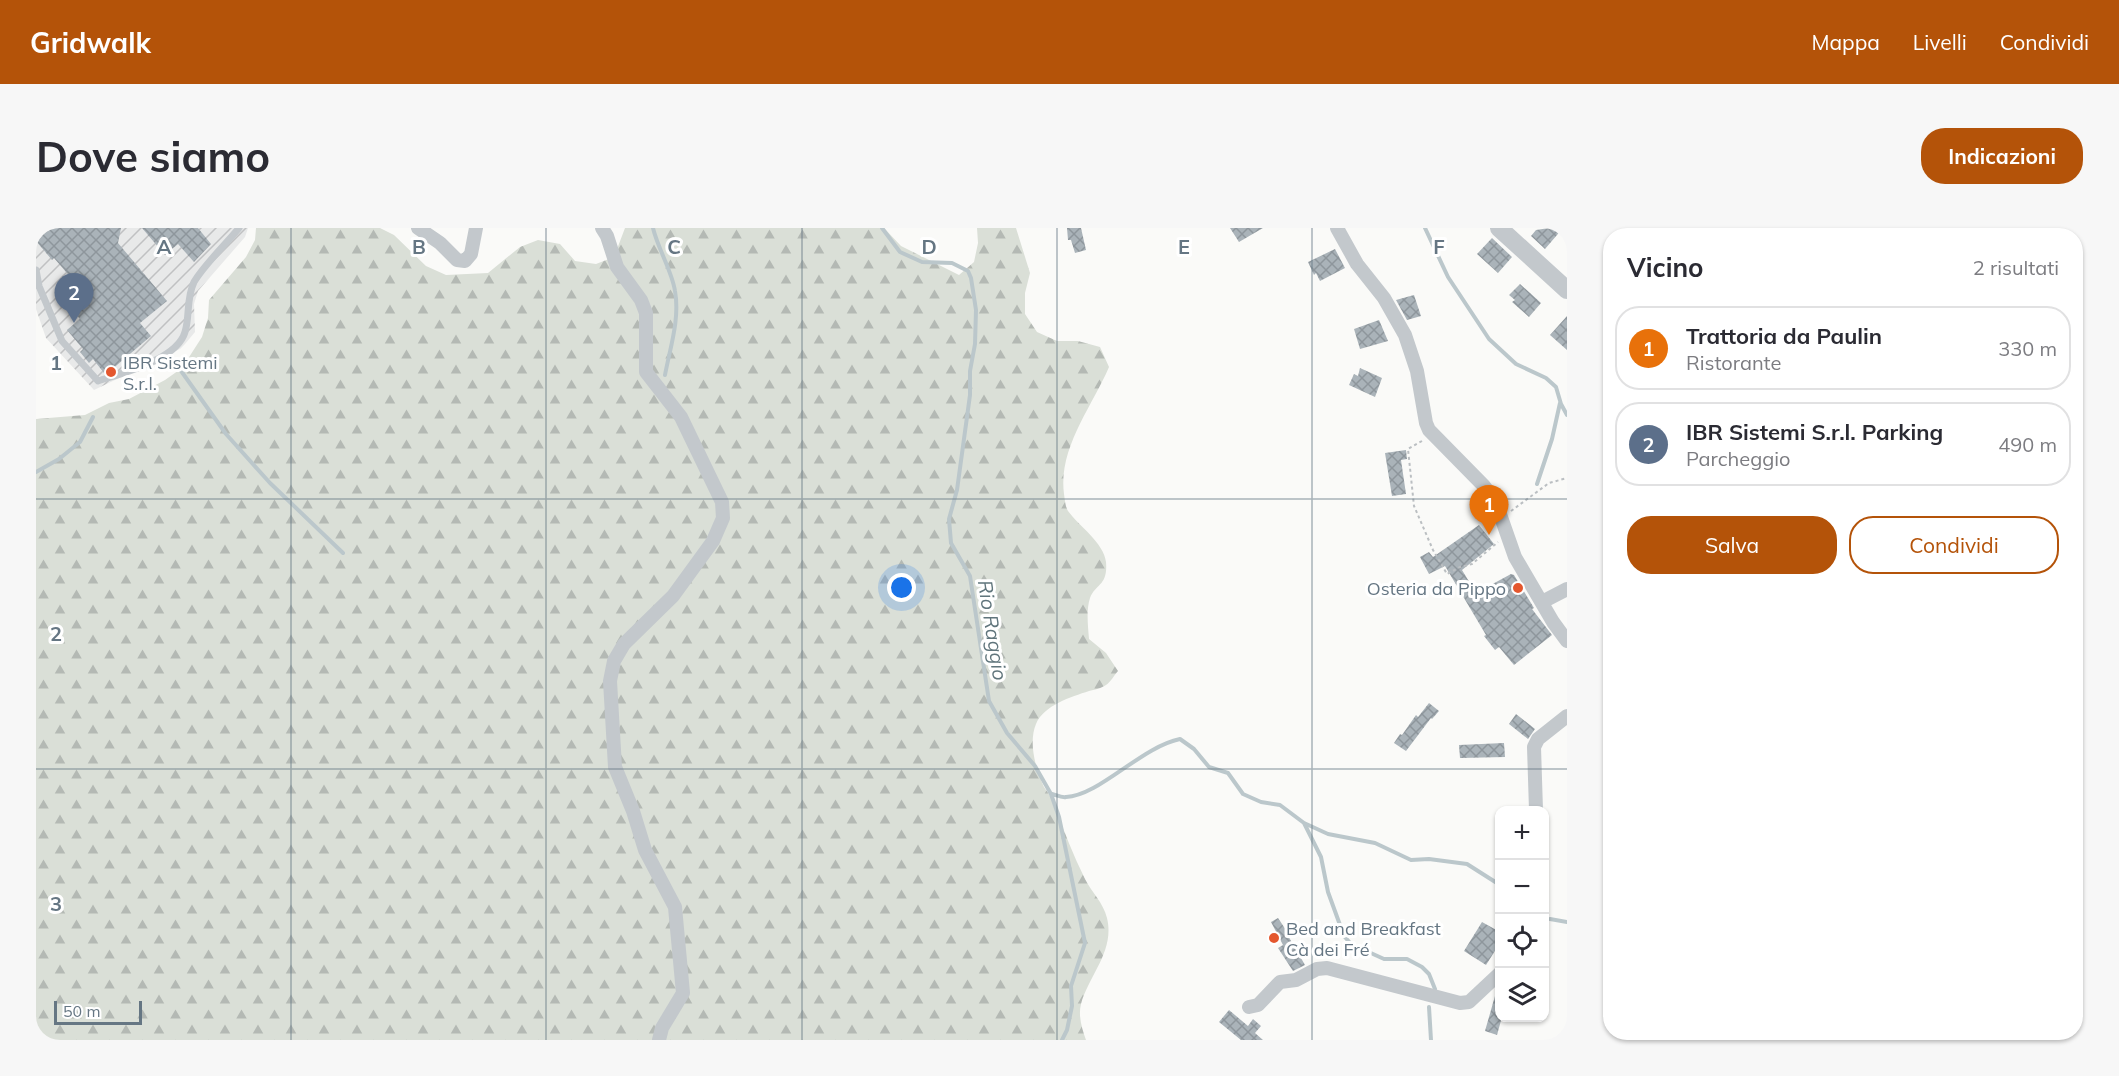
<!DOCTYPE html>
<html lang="it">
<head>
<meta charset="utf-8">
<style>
	body { margin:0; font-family:Mulish,sans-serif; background:#f7f7f7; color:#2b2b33 }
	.controls { position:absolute; right:18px; bottom:18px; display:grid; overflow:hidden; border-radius:12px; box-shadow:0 2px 4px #0004 }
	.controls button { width:54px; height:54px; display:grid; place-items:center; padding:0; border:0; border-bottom:2px solid #e1e1e2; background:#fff; color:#2b2b33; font:30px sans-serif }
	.scale { position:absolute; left:18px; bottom:15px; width:88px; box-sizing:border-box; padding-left:6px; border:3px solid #657683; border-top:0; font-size:16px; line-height:21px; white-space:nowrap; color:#657683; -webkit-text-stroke:4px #fff; paint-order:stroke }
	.you { position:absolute; left:866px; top:360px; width:21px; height:21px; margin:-15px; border:4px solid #fff; border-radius:50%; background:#1a73e8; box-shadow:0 0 0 9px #1a73e833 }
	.badge { display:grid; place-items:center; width:39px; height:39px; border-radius:50%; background:#b45309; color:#fff; font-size:20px; font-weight:700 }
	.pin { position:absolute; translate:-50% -50px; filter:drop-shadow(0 2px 3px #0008) }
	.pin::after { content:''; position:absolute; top:32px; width:21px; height:18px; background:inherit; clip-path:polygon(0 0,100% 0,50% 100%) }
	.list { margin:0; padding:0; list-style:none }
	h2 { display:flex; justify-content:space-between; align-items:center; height:78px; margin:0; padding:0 24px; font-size:26px }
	h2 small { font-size:20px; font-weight:400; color:#7c7c81 }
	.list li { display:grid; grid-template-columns:39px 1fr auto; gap:18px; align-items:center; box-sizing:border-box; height:84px; margin:0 12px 12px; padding:0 12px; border:2px solid #e1e1e2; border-radius:24px }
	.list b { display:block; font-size:22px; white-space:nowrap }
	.list p { margin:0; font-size:20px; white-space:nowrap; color:#7c7c81 }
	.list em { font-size:20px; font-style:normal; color:#7c7c81 }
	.actions { display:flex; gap:12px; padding:18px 24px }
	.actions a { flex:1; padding:14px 0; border:2px solid #b45309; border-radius:24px; text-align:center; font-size:21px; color:#b45309 }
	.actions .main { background:#b45309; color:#fff }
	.icon { flex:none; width:33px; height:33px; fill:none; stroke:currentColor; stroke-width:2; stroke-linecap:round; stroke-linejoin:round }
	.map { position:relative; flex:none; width:1531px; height:812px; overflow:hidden; border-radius:24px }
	header { display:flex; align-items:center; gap:36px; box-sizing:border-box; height:84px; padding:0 30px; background:#b45309; color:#fff }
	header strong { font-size:28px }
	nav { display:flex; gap:33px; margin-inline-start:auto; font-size:21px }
	.intro { display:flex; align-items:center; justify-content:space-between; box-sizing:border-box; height:144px; padding:0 36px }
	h1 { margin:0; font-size:42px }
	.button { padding:15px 27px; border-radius:24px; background:#b45309; color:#fff; font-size:21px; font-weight:700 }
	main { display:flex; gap:36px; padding:0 36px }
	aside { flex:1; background:#fff; border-radius:24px; box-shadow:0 2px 4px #0004 }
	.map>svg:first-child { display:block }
</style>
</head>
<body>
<header>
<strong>Gridwalk</strong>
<nav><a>Mappa</a><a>Livelli</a><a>Condividi</a></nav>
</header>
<div class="intro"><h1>Dove siamo</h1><a class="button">Indicazioni</a></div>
<main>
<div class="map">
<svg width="1531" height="812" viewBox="0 0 1531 812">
	<defs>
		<pattern id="industrial-furrows" width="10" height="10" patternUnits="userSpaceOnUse" patternTransform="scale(1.5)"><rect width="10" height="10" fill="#e8e9e9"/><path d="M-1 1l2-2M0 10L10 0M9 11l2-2" fill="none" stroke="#c0c1c2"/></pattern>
		<pattern id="forest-firs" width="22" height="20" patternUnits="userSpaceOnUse" patternTransform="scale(1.5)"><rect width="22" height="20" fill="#dadfd7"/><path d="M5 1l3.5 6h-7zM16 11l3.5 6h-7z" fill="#b4b9b4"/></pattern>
		<pattern id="building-cross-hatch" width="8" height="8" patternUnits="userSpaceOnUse" patternTransform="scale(1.5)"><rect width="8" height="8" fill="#aab3b9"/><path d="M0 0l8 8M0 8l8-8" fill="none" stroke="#8e969c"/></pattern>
	</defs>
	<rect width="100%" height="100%" fill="#fafaf8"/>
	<!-- industrial -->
	<path fill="url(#industrial-furrows)" d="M0 0H212L209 9 162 63 158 76 159 104 149 116 144 121 58 162 10 110 0 81Z"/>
	<!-- forest -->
	<path fill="url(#forest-firs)" d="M220 0H344L358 7 390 38 410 47 452 45 484 19 502 12 524 16 539 33 560 36 578 29 589 0H848L865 18 923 47 938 34 942 15 941 0H980L994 45 989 65V86L1001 104 1021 113H1042L1064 119 1073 139C1056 179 1022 220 1028 266 1029 272 1029 278 1032 283 1043 298 1068 315 1070 334 1072 358 1060 355 1054 370 1050 382 1052 398 1053 411L1070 425 1082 443C1078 447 1075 454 1070 457 1066 460 1058 462 1053 463 1035 469 1008 477 1000 496 992 515 1000 542 1008 559 1012 565 1017 571 1019 579 1028 603 1037 627 1049 651 1056 665 1067 674 1071 690 1079 723 1053 747 1045 776 1042 788 1046 801 1050 812H0V191L49 187 73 175 93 171 129 152 146 140 166 109 172 90 173 72 210 29 219 12Z"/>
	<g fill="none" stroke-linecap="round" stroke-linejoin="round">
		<!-- stream -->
		<path stroke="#bbc7cb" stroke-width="4" d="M617 0C622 21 636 43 639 63 644 91 634 120 629 147
			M846 0 864 24 886 34 916 35 932 43 935 50 940 82 939 116 934 143V167L921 262 913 291 915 315 934 348 953 473 971 505 999 538 1015 566 1023 589 1049 715 1035 758 1036 778 1031 802 1026 812
			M1389 0 1412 49 1453 111 1480 136 1510 150 1520 159 1525 176 1531 187
			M138 133 190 206 234 255 307 325
			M0 244 23 231 44 214 57 189
			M1501 256 1516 211 1524 175
			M1016 566C1020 567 1026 570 1030 569 1063 568 1105 519 1144 511L1158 521 1173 539 1192 545 1207 566 1225 574 1244 577 1268 595 1292 606 1339 615 1375 632 1393 631 1431 636 1464 657
			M1268 595 1285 629 1292 664 1308 708 1315 716 1348 731H1371L1386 739 1393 746 1399 761
			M1514 691 1531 694
			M1393 779 1395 812"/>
	</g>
	<!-- building -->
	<path fill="url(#building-cross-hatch)" d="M0 0H85L82 15 131 73 104 95 115 108 74 143 68 145 57 131 53 135 44 124 47 121 31 102 44 91 21 64 36 51 18 30 16 32 0 13Z
		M106 0H162L175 16 158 34 142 16 129 27Z
		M1031 0H1045L1050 22 1039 25 1035 12H1032Z
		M1194 0H1227L1203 14Z
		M1513 0H1527L1509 21 1495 8 1500 2Z
		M1456 10 1476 29 1462 45 1441 26Z
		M1299 21 1309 40 1284 53 1280 45 1278 47 1272 34Z
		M1484 56 1505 75 1493 89 1476 74 1479 72 1473 67Z
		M1378 67 1385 88 1371 92 1360 72Z
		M1531 88V122L1514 107Z
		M1343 92 1352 113 1324 121 1318 101Z
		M1324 140 1346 150 1339 169 1313 157 1318 146 1322 148Z
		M1370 222 1371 231 1365 232 1370 266 1356 268 1349 225Z
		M1443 297 1458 316 1426 342 1440 365 1475 346 1478 347 1498 380 1496 381 1516 407 1478 437 1463 419 1459 422 1448 408 1450 407 1409 338 1393 346 1384 329 1393 324 1397 329Z
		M1393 475 1403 483 1396 491 1395 490 1370 523 1358 515 1364 506 1366 507 1380 487 1382 489Z
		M1480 486 1499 501 1492 511 1473 496Z
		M1468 515 1469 529 1424 530 1423 517Z
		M1242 690 1252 705 1251 706 1269 737 1257 743 1242 720 1247 717 1235 694Z
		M1446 694 1464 704V715L1450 737 1428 723Z
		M1461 761H1464V789H1466L1461 807 1449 803Z
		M1193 782 1212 798 1217 791 1225 798 1219 805 1227 812H1205L1183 794Z"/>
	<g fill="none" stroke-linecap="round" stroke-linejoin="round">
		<!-- path -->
		<path stroke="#bbbfc2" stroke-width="2" stroke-dasharray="3 3" stroke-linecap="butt" d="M1386 213 1372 221 1378 278 1397 322 1411 346 1424 339 1436 336 1462 314
			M1475 283 1513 255 1531 250"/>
		<!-- service -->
		<path stroke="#c3c8cc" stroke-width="7" d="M0 42 3 58 26 113 62 153C86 145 141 132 149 104 154 88 150 71 158 54 168 37 190 16 203 0"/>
		<!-- minor -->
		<path stroke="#c3c8cc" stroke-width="14" d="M382 0 404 15 421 32 429 33 435 26 440 0
			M566 0 571 8 581 39 605 72 610 85V144L645 189 686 274 687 290 677 313 637 368 588 416 578 433 574 453 579 539 597 583 609 622 639 679 640 690 647 765 626 800 623 812
			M1301 0 1321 36 1348 70 1369 107 1381 143 1390 195 1393 202 1448 258 1459 272 1479 329 1517 394 1531 413
			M1506 374 1531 361
			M1500 582 1498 519 1502 511 1531 488
			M1213 779 1222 777 1244 754 1260 752 1281 741 1291 740 1424 775 1433 774 1464 745"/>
		<!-- tertiary -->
		<path stroke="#c3c8cc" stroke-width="18" d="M1463 0 1531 62"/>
	</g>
	<!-- grid -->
	<path fill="none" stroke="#657683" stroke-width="1.5" stroke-opacity="0.55" d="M255 0V812M510 0V812M766 0V812M1021 0V812M1276 0V812M0 271H1531M0 541H1531"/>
	<!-- markers -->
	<g fill="#e4572e" stroke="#fff" stroke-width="2">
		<circle cx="75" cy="144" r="6"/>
		<circle cx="1482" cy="360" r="6"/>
		<circle cx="1238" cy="710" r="6"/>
	</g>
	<g text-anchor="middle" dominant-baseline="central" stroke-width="6" stroke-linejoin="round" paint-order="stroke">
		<!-- poi labels -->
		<g font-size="18" fill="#657683" stroke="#fff" text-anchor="start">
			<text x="87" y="134">IBR Sistemi<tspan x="87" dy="21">S.r.l.</tspan></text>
			<text x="1470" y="360" text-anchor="end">Osteria da Pippo</text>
			<text x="1250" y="700">Bed and Breakfast<tspan x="1250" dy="21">Cà dei Fré</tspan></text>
		</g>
		<!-- water labels -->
		<g font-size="20" font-style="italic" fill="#60757c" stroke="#fff">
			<text transform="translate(957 402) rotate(81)">Rio Raggio</text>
		</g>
	</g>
	<g font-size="20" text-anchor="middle" font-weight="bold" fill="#657683" stroke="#fff" stroke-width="6" stroke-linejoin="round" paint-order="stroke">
		<text x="128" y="26">A</text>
		<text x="383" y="26">B</text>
		<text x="638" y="26">C</text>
		<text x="893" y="26">D</text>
		<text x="1148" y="26">E</text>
		<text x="1403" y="26">F</text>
		<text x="20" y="142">1</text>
		<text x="20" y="413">2</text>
		<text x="20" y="683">3</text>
	</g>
</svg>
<div class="controls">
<button>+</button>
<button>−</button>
<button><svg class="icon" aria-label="locate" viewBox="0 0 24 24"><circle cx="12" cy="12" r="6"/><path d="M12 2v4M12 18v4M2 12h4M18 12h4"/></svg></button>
<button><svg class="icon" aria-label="layers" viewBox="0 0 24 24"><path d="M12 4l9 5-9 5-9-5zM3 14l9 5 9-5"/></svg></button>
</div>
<div class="scale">50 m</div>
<div class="you"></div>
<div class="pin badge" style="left:1453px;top:307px;background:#e8710a">1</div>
<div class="pin badge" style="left:38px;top:95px;background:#5c6f8a">2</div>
</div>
<aside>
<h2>Vicino<small>2 risultati</small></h2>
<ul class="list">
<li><span class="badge" style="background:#e8710a">1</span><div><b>Trattoria da Paulin</b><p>Ristorante</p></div><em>330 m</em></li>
<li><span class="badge" style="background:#5c6f8a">2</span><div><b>IBR Sistemi S.r.l. Parking</b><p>Parcheggio</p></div><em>490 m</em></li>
</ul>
<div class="actions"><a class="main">Salva</a><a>Condividi</a></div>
</aside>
</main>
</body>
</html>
